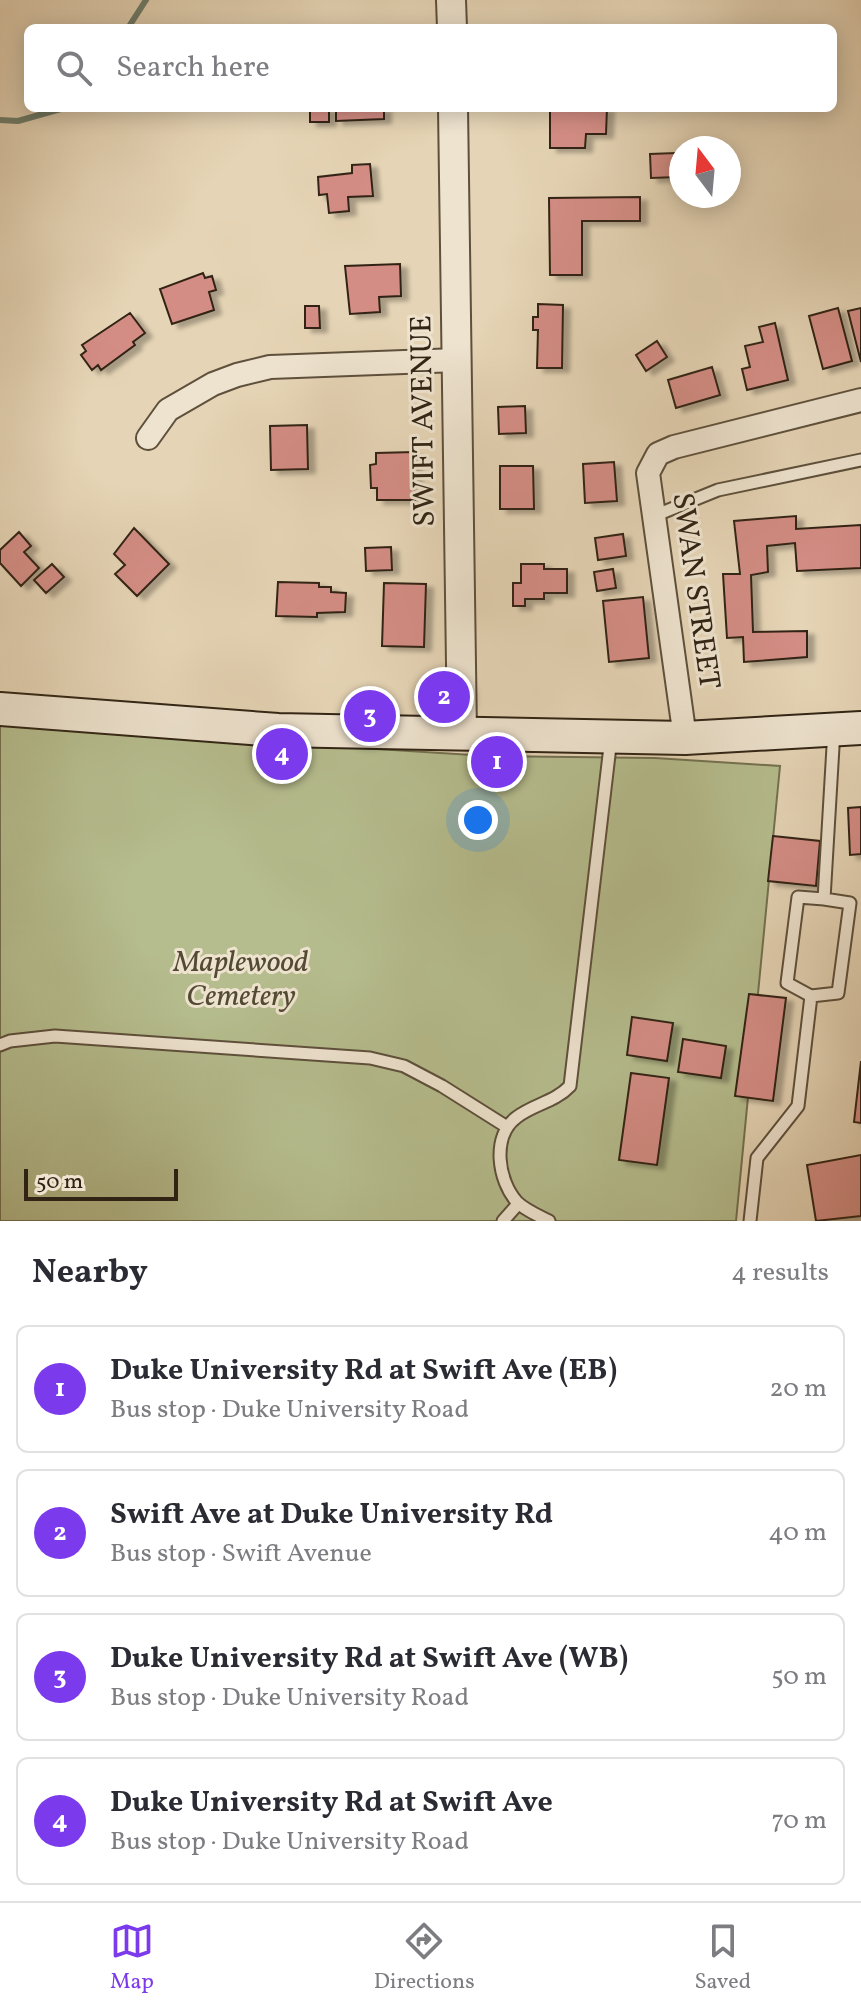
<!DOCTYPE html>
<html lang="en">
<head>
<meta charset="utf-8">
<style>
	body { margin:0; font-family:Vollkorn,serif; background:#f7f7f7; color:#2b2b33 }
	.compass { position:absolute; left:669px; top:136px; width:72px; height:72px; border-radius:50%; background:#fff; box-shadow:0 4px 20px #0003; rotate:344deg }
	.scale { position:absolute; left:24px; bottom:20px; width:154px; box-sizing:border-box; padding-left:8px; border:4px solid #312414; border-top:0; font-size:22px; line-height:28px; white-space:nowrap; color:#312414; -webkit-text-stroke:6px #eee3cf; paint-order:stroke }
	.you { position:absolute; left:478px; top:820px; width:28px; height:28px; margin:-20px; border:6px solid #fff; border-radius:50%; background:#1a73e8; box-shadow:0 0 0 12px #1a73e833 }
	.badge { display:grid; place-items:center; width:52px; height:52px; border-radius:50%; background:#7c3aed; color:#fff; font-size:26px; font-weight:700 }
	.pin { position:absolute; translate:-50% -50%; border:4px solid #fff; box-shadow:0 2px 8px #0006 }
	.list { margin:0; padding:0; list-style:none }
	h2 { display:flex; justify-content:space-between; align-items:center; height:104px; margin:0; padding:0 32px; font-size:34px }
	h2 small { font-size:26px; font-weight:400; color:#7c7c81 }
	.list li { display:grid; grid-template-columns:52px 1fr auto; gap:24px; align-items:center; box-sizing:border-box; height:128px; margin:0 16px 16px; padding:0 16px; border:2px solid #e1e1e2; border-radius:12px }
	.list b { display:block; font-size:30px; white-space:nowrap }
	.list p { margin:0; font-size:26px; white-space:nowrap; color:#7c7c81 }
	.list em { font-size:26px; font-style:normal; color:#7c7c81 }
	.icon { flex:none; width:44px; height:44px; fill:none; stroke:currentColor; stroke-width:2; stroke-linecap:round; stroke-linejoin:round }
	.map { position:relative; flex:none; width:861px; height:1221px; overflow:hidden }
	.search { position:absolute; background:#fff; box-shadow:0 4px 20px #0003; left:24px; right:24px; top:24px; height:88px; display:flex; align-items:center; gap:20px; box-sizing:border-box; padding:0 28px; border-radius:12px; color:#7c7c81; font-size:30px }
	.sheet { height:680px; background:#fff }
	nav { display:flex; justify-content:space-around; align-items:center; box-sizing:border-box; height:112px; border-top:2px solid #e1e1e2; background:#fff; font-size:22px; color:#7c7c81 }
	nav a { display:grid; justify-items:center; gap:4px }
	nav .on { color:#7c3aed }
	.map>svg:first-child { display:block }
</style>
</head>
<body>
<div class="map">
<svg width="861" height="1221" viewBox="0 0 861 1221">
	<defs>
		<filter id="shadow"><feDropShadow dx="7" dy="4" stdDeviation="2" flood-color="#0004"/></filter>
	</defs>
	<rect width="100%" height="100%" fill="#e5d4b5"/>
	<filter id="stains"><feTurbulence type="fractalNoise" baseFrequency=".0025" numOctaves="4"/><feColorMatrix values="0 0 0 0 .2 0 0 0 0 .09 0 0 0 0 .02 0 0 0 .5 -.17"/></filter>
	<radialGradient id="worn" r=".72"><stop offset=".6" stop-color="#630" stop-opacity="0"/><stop offset="1" stop-color="#630" stop-opacity=".3"/></radialGradient>
	<!-- green -->
	<path fill="#b5bc8d" stroke="#737050" stroke-width="2" d="M0 722 141 734 488 756 655 758 780 766 736 1221H0Z"/>
	<g fill="none" stroke-linecap="round" stroke-linejoin="round">
		<!-- stream -->
		<path stroke="#6e7d6c" stroke-width="6" d="M128 28 146 0
			M0 120 18 121 64 108"/>
	</g>
	<!-- building -->
	<path fill="#d48d85" stroke="#312414" stroke-width="2" filter="url(#shadow)" d="M310 108H329V122H310Z
		M336 108H384V119L336 121Z
		M574 108H607L606 134H586L585 148H550V110Z
		M676 153 677 177 651 178 650 154Z
		M370 164 373 196 348 197 349 211 329 213 327 194 319 195 318 177 352 173V165Z
		M640 197V221H582V275H550L549 198Z
		M400 264 401 296 379 297 380 312 350 314 345 266Z
		M203 273 205 278 212 276 216 290 209 292 214 310 172 324 160 289Z
		M538 304 563 305 562 368H537L538 330H533V317H538Z
		M305 306H319L320 328H305Z
		M838 308 852 361 823 369 809 316Z
		M861 308V362L848 311Z
		M130 313 145 333 133 342 135 345 101 370 98 365 92 370 81 355 86 351 82 345Z
		M775 323 788 380 747 390 742 369 750 367 745 346 763 342 759 327Z
		M657 341 667 357 646 371 636 355Z
		M712 367 720 395 676 408 668 380Z
		M525 406 526 433 499 434 498 407Z
		M307 425 308 469 271 470 270 426Z
		M414 452 415 500H377V488H371L370 465 376 464V453Z
		M614 462 617 501 585 503 583 464Z
		M500 466H533L534 509H500Z
		M796 516V529L861 525V568L797 571 795 543 767 546 768 572 751 575 753 632 807 631V657L744 662 743 637 727 638 723 574H740L734 521Z
		M134 528 169 564 137 596 115 574 125 565 114 554Z
		M19 532 31 546 24 552 39 568 21 586 0 563V550Z
		M623 534 626 556 598 560 595 538Z
		M391 547 392 570 366 571 365 548Z
		M52 564 64 577 46 593 34 580Z
		M521 564H544V569H567V593H544V599H525V606H513V583H521Z
		M613 569 616 588 597 591 594 572Z
		M278 582 319 583V587H331V592L346 593 345 612 317 613V617L276 616Z
		M384 583 426 584 424 647 382 646Z
		M643 597 649 658 609 662 603 601Z
		M861 807V854L850 855 848 808Z
		M773 836 820 841 816 886 768 881Z
		M749 994 786 998 773 1101 735 1096Z
		M632 1017 673 1023 667 1061 627 1055Z
		M683 1039 726 1046 721 1078 678 1072Z
		M861 1061V1123L854 1122Z
		M631 1073 669 1078 657 1165 619 1160Z
		M861 1155V1216L816 1221 807 1165Z"/>
	<g fill="none" stroke-linecap="round" stroke-linejoin="round">
		<defs>
			<path id="service" d="M654 516 718 490 861 460
				M824 899 850 903 838 993 811 996 787 983 798 897 824 899 834 730
				M0 1045 10 1041 55 1036 370 1058 404 1066 442 1086 507 1127
				M503 1221 518 1204
				M549 1221C539 1216 525 1210 517 1202 498 1181 491 1136 517 1117 534 1104 555 1102 570 1086L611 738
				M750 1221 757 1158 798 1106 811 996"/>
			<path id="minor" d="M148 438 168 410 213 384 237 375 270 367 458 360
				M685 738 648 473 658 454 674 447 861 400"/>
			<path id="tertiary" d="M451 0 452 28
				M453 108 462 734"/>
			<path id="secondary" d="M0 709 278 730 378 732 685 738 861 728"/>
		</defs>
		<!-- service casing -->
		<use href="#service" stroke="#5e503c" stroke-width="15"/>
		<!-- minor casing -->
		<use href="#minor" stroke="#5e503c" stroke-width="26"/>
		<!-- tertiary casing -->
		<use href="#tertiary" stroke="#5e503c" stroke-width="32"/>
		<!-- secondary casing -->
		<use href="#secondary" stroke="#312414" stroke-width="36"/>
		<!-- service -->
		<use href="#service" stroke="#eee3cf" stroke-width="11"/>
		<!-- minor -->
		<use href="#minor" stroke="#eee3cf" stroke-width="22"/>
		<!-- tertiary -->
		<use href="#tertiary" stroke="#eee3cf" stroke-width="28"/>
		<!-- secondary -->
		<use href="#secondary" stroke="#eee3cf" stroke-width="32"/>
	</g>
	<g text-anchor="middle" dominant-baseline="central" stroke-width="6" stroke-linejoin="round" paint-order="stroke">
		<!-- street labels -->
		<g font-size="30" fill="#312414" stroke="#eee3cf">
			<text transform="translate(424 421) rotate(-91)">SWIFT AVENUE</text>
			<text transform="translate(695 591) rotate(82)">SWAN STREET</text>
		</g>
		<!-- park labels -->
		<g font-size="30" font-style="italic" fill="#524a32" stroke="#eee3cf">
			<text x="241" y="963">Maplewood<tspan x="241" dy="34">Cemetery</tspan></text>
		</g>
	</g>
	<rect width="100%" height="100%" filter="url(#stains)"/>
	<rect width="100%" height="100%" fill="url(#worn)"/>
</svg>
<svg class="compass" viewBox="-18 -18 36 36"><path d="M0-13l5 13h-10z" fill="#e53935"/><path d="M0 13l5-13h-10z" fill="#7c7c81"/></svg>
<div class="scale">50 m</div>
<div class="you"></div>
<div class="pin badge" style="left:497px;top:762px">1</div>
<div class="pin badge" style="left:444px;top:697px">2</div>
<div class="pin badge" style="left:370px;top:716px">3</div>
<div class="pin badge" style="left:282px;top:754px">4</div>
<div class="search"><svg class="icon" aria-label="search" viewBox="0 0 24 24"><circle cx="10" cy="10" r="6"/><path d="M15 15l6 6"/></svg>Search here</div>
</div>
<section class="sheet">
<h2>Nearby<small>4 results</small></h2>
<ul class="list">
<li><span class="badge">1</span><div><b>Duke University Rd at Swift Ave (EB)</b><p>Bus stop · Duke University Road</p></div><em>20 m</em></li>
<li><span class="badge">2</span><div><b>Swift Ave at Duke University Rd</b><p>Bus stop · Swift Avenue</p></div><em>40 m</em></li>
<li><span class="badge">3</span><div><b>Duke University Rd at Swift Ave (WB)</b><p>Bus stop · Duke University Road</p></div><em>50 m</em></li>
<li><span class="badge">4</span><div><b>Duke University Rd at Swift Ave</b><p>Bus stop · Duke University Road</p></div><em>70 m</em></li>
</ul>
</section>
<nav>
<a class="on"><svg class="icon" aria-label="map" viewBox="0 0 24 24"><path d="M3 6l6-2 6 2 6-2v14l-6 2-6-2-6 2zM9 4v14M15 6v14"/></svg>Map</a>
<a><svg class="icon" aria-label="directions" viewBox="0 0 24 24"><path d="M12 3l9 9-9 9-9-9zM9 14v-3h6M13 9l2 2-2 2"/></svg>Directions</a>
<a><svg class="icon" aria-label="saved" viewBox="0 0 24 24"><path d="M7 4h10v16l-5-4-5 4z"/></svg>Saved</a>
</nav>
</body>
</html>
